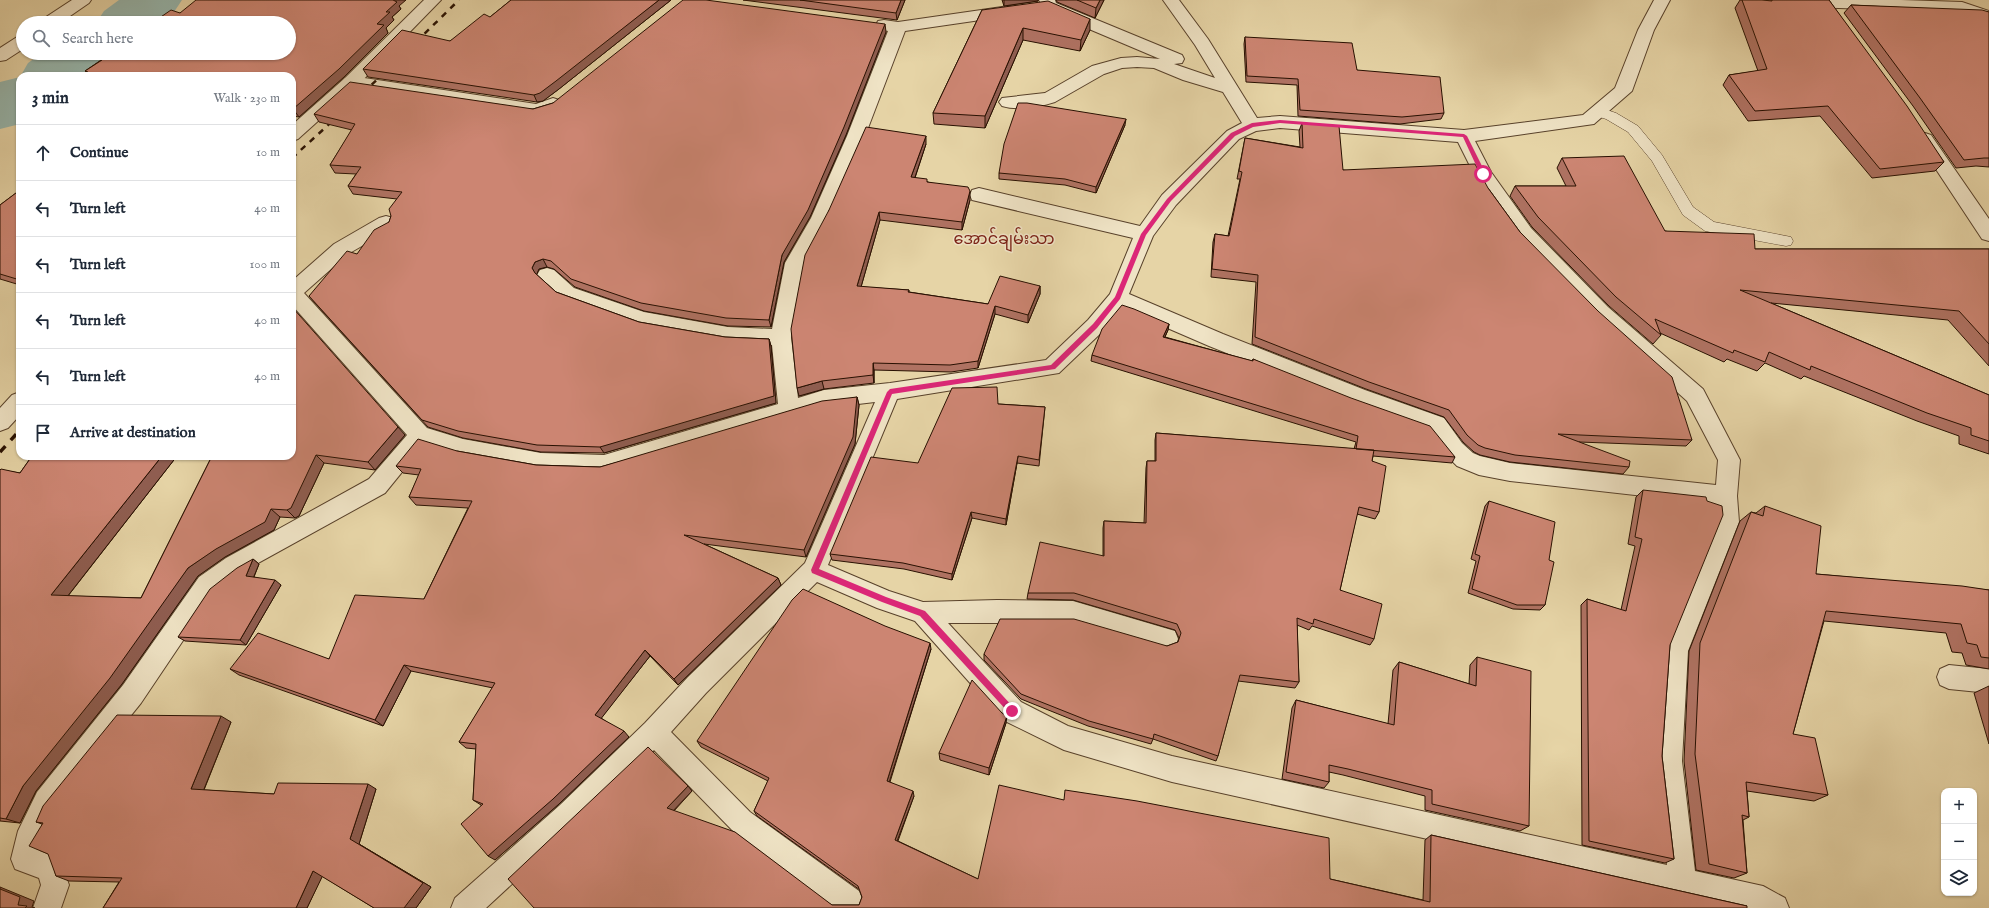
<!DOCTYPE html>
<html lang="en">
<head>
<meta charset="utf-8">
<style>
	body { margin:0; font-family:"IM FELL English","Noto Sans Myanmar",serif; background:#f6f6f7; color:#1f2937 }
	.controls { position:absolute; right:12px; bottom:12px; display:grid; overflow:hidden; border-radius:8px; box-shadow:0 1px 3px #0004 }
	.controls button { width:36px; height:36px; display:grid; place-items:center; padding:0; border:0; border-bottom:1px solid #e0e1e3; background:#fff; color:#1f2937; font:20px sans-serif }
	.stop { position:absolute; width:12px; height:12px; margin:-9px; border:3px solid #db2777; border-radius:50%; background:#fff }
	.stop.end { background:#db2777; border-color:#fff; box-shadow:0 1px 4px #0008 }
	.list { margin:0; padding:0; list-style:none }
	h2 { display:flex; justify-content:space-between; align-items:center; height:52px; margin:0; padding:0 16px; font-size:17px }
	h2 small { font-size:13px; font-weight:400; color:#747a83 }
	.list li { display:grid; grid-template-columns:26px 1fr auto; gap:12px; align-items:center; box-sizing:border-box; height:56px; padding:0 16px; border-top:1px solid #e0e1e3 }
	.list b { display:block; font-size:15px; white-space:nowrap }
	.list em { font-size:13px; font-style:normal; color:#747a83 }
	.icon { flex:none; width:22px; height:22px; fill:none; stroke:currentColor; stroke-width:2; stroke-linecap:round; stroke-linejoin:round }
	.map { position:relative; flex:none; width:1989px; height:908px; overflow:hidden }
	.search { position:absolute; background:#fff; box-shadow:0 1px 3px #0004; left:16px; top:16px; width:280px; height:44px; display:flex; align-items:center; gap:10px; box-sizing:border-box; padding:0 14px; border-radius:22px; color:#747a83; font-size:15px }
	.panel { position:absolute; background:#fff; box-shadow:0 1px 3px #0004; left:16px; top:72px; width:280px; height:388px; border-radius:12px }
	.map>svg:first-child { display:block }
</style>
</head>
<body>
<div class="map">
<svg width="1989" height="908" viewBox="0 0 1989 908">
	<rect width="100%" height="100%" fill="#e6d4a6"/>
	<filter id="stains"><feTurbulence type="fractalNoise" baseFrequency=".005" numOctaves="4"/><feColorMatrix values="0 0 0 0 .2 0 0 0 0 .09 0 0 0 0 .02 0 0 0 .5 -.17"/></filter>
	<radialGradient id="worn" r=".72"><stop offset=".6" stop-color="#630" stop-opacity="0"/><stop offset="1" stop-color="#630" stop-opacity=".3"/></radialGradient>
	<g fill="none" stroke-linecap="round" stroke-linejoin="round">
		<!-- river -->
		<path fill="#97b7ae" fill-rule="evenodd" d="M119 0H182L174 12 158 23H96L104 11Z
			M42 53H108L100 66 86 76 20 77 28 63Z
			M20 77V124L0 129V82Z"/>
		<defs>
			<path id="service" d="M1598 107 1616 113 1638 126 1662 155 1693 207 1714 222 1786 236 1791 237 1793 241 1791 245 1786 246 1705 231 1683 215 1652 161 1628 132 1606 119 1593 115 1591 112 1593 109Z"/>
			<path id="minor" d="M1039 0H1055L1056 3 1182 55 1184 59 1182 63 1174 64 1215 78 1195 45 1163 0H1179L1208 39 1257 118 1280 116 1464 130 1583 115 1615 88 1638 30 1654 0H1670L1654 30 1632 91 1594 124 1475 141 1491 172 1531 228 1608 307 1703 389 1740 460 1737 496 1739 522 1688 651 1682 761 1695 871 1763 886 1785 898 1789 908H1737L1172 782 1064 750 1003 720 915 621 877 608 817 582 706 693 671 732 750 812 859 891 863 901 860 908H835L732 830 654 750 578 823 486 908H451L455 898 560 805 645 723 688 677 805 563 875 402 824 408 604 473 541 471 463 457 424 445 385 493 242 572 215 593 141 703 55 810 44 834 40 851 60 859 69 885 61 908H33L41 885 39 878 15 869 11 859 18 831 37 792 123 685 199 577 226 558 369 479 407 435 292 305V281L334 244 379 218 386 216 393 218 395 223 393 228 348 254 304 293 427 428 463 439 541 453 604 455 778 404 772 345 728 343 643 328 560 298 540 280 537 275 540 270 547 268 554 270 574 288 644 312 728 327 772 329 785 263 811 218 847 136 888 31 878 29 876 25 878 21 884 20 898 22 1009 6 1015 7 1017 11 1015 15 905 31 865 136 829 218 805 263 791 337 798 398 824 390 890 383 1046 360 1088 320 1110 294 1133 238 972 200 970 195 972 190 979 188 1140 226 1162 195 1227 131 1242 123 1223 92 1183 80 1154 68 1137 67 1122 68 1104 74 1055 102C1039 107 1019 111 1002 106L999 102 1002 98 1045 93 1092 66 1121 58 1137 57 1160 59 1044 10ZM1280 128 1458 142 1477 180 1517 238 1594 317 1687 401 1718 460 1716 485 1510 463 1480 456 1473 453 1462 443 1444 418 1365 390 1223 334 1129 294 1153 236 1176 205 1239 139 1256 131ZM1121 308 1209 346 1349 402 1428 430 1446 455 1457 466 1479 475 1510 481 1715 504 1717 522 1664 651 1656 761 1667 865 1172 756 1068 726 1021 702 948 623H1073L1166 650 1175 647 1178 639 1175 631 1073 601 997 600 923 602 889 591 828 565 897 399 1059 373 1102 332Z
				M1743 0H1901L1962 2 1989 11V21L1960 12 1751 5 1745 3Z
				M351 76 536 104 553 98 559 100 562 104 559 108 537 116 345 86 342 82 345 78Z
				M1925 133 1931 135 1989 219V241L1982 239 1916 139 1919 135Z
				M1949 665 1989 669V693L1949 689 1940 685 1937 677 1940 669Z"/>
			<path id="tertiary" d="M72 0H91L89 3 60 23H41L43 19Z
				M424 0H441L357 86 298 139 292 141V125L345 78Z
				M23 36V49L6 60 0 61V48L17 37Z
				M20 392V415L8 428 0 431V408L12 395Z"/>
		</defs>
		<!-- service casing -->
		<use href="#service" stroke="#58412a" stroke-width="1"/>
		<!-- minor casing -->
		<use href="#minor" stroke="#58412a" stroke-width="2"/>
		<!-- tertiary casing -->
		<use href="#tertiary" stroke="#58412a" stroke-width="2"/>
		<!-- service -->
		<use href="#service" fill="#efe3c5" fill-rule="evenodd"/>
		<!-- minor -->
		<use href="#minor" fill="#efe3c5" fill-rule="evenodd"/>
		<!-- tertiary -->
		<use href="#tertiary" fill="#efe3c5" fill-rule="evenodd"/>
		<!-- rail-far1 -->
		<path stroke="#281001" stroke-width="2.5" stroke-dasharray="6 6" stroke-linecap="butt" d="M416 42 459 0
			M363 93 386 71
			M292 158 337 117"/>
		<!-- rail -->
		<path stroke="#281001" stroke-width="3.5" stroke-dasharray="8 8" stroke-linecap="butt" d="M0 452 20 430"/>
	</g>
	<!-- wall -->
	<path fill="#af7262" stroke="#281001" d="M511 0H671L559 89 543 101 537 102 368 77 363 69 450 41 490 17Z
		M743 0H905L897 20Z
		M1002 0H1038V1L1004 6Z
		M1056 0H1104L1095 18 1057 2Z
		M1740 0 1768 1V0H1829L1944 162 1935 171 1872 178 1820 116 1748 121 1723 85 1729 75 1758 71 1735 8Z
		M1851 5 1989 12V167L1976 166 1956 168 1913 106 1844 13Z
		M399 6 401 9 392 17 394 20 386 28 388 33 344 77 299 117 293 116H292V76L87 73 85 71 101 60 100 59 180 13Z
		M982 10 1090 30 1080 51 1023 40 985 128 934 124 933 113Z
		M886 32 846 135 810 217 784 262 771 327 728 326 644 311 575 287 554 269 547 267 539 269 536 274 556 292 639 322 725 337 769 339 771 346 776 403 604 453 541 452 463 438 428 427 315 303 309 296 357 254 389 222 391 216 397 199 353 194 348 186 356 174 335 173 330 165 352 130 319 122 314 114 533 109 553 103Z
		M1245 37 1357 70 1444 113 1441 119 1400 124 1298 116 1297 85 1246 82 1244 44Z
		M1302 123 1343 170 1488 188 1520 232 1692 440 1686 446 1579 442 1629 467 1623 474 1510 462 1480 455 1474 452 1463 442 1444 417 1366 389 1252 344 1256 282 1211 277 1213 242 1215 234 1228 236 1240 179H1237L1245 138 1300 147 1299 131Z
		M1125 125 1096 193 1065 185 999 179V173Z
		M926 144 915 178 928 182 970 200 962 230 880 220 861 287 909 290V292L988 304 1040 286V294L1028 323 995 314 978 368 951 372 874 370V383L824 389 799 396 829 210Z
		M1562 158 1665 231 1755 249H1989V366L1948 320 1771 303 1989 395V454L1959 444V436L1917 421 1804 376 1801 379 1765 363 1757 371 1727 359 1724 362 1660 333 1661 335 1653 344 1609 306 1532 227 1510 196 1515 186H1566L1557 168Z
		M20 190V285L0 279V205Z
		M1169 324 1168 330 1165 337 1252 361 1253 359 1455 457 1452 463 1373 456 1372 461 1379 512 1375 519 1357 514 1340 590 1374 639 1370 645 1312 626 1309 630 1297 625 1299 682 1295 688 1238 681 1218 756 1216 761 1153 739 1151 744 1088 726 1021 699 984 660V654L1167 646 1178 642 1179 638 1175 630 1073 600 1027 599 1028 593 1103 556V528L1104 521 1144 523 1146 468 1147 461H1155V440L1156 433 1354 449 1356 442 1091 361 1092 355Z
		M857 397 859 405 855 444 806 557 704 544 778 578 781 585 678 685 650 656 601 718 629 737 559 804 495 860 481 805 473 800 476 749 466 748 459 742 493 688 411 671 383 726 239 675 230 669 329 659 424 599 468 508 416 505 409 497 419 475 403 473 396 466 457 451 536 465 600 467Z
		M998 404 1045 407 1039 466 1017 463 1006 525 972 518 952 580 904 569 832 560 830 554 918 463Z
		M405 435 375 470 324 463 299 516 295 518 280 517 274 530 225 557 198 576 122 684 36 791 20 823 0 821V470L20 473 32 456H177L68 596 141 598 212 456Z
		M1643 490 1670 645 1662 756 1674 859 1665 863 1582 845 1581 605 1587 599 1621 610 1635 546 1628 544 1636 497Z
		M1489 501 1549 560 1545 605 1540 610 1513 609 1468 593 1476 561 1471 559 1485 506Z
		M1765 506 1816 574 1989 590V669L1966 665 1962 653 1952 652 1946 633 1824 621 1793 734 1828 795 1814 801 1747 791 1749 817 1743 820 1747 873 1734 878 1696 870 1684 761 1689 651 1740 521 1751 512 1756 513Z
		M253 559 259 564 254 577 281 585 246 645 185 641 178 637Z
		M931 649 890 782 914 796 898 841 978 879H1330L1423 900 1425 840 1431 835 1747 906 534 908 688 786 692 791 674 811 832 905H859L862 897 860 890 757 816 754 811 768 781 701 747 697 741Z
		M1477 657 1529 826 1520 831 1425 810V796L1343 775 1329 772V782L1324 788 1282 779 1292 708 1296 700 1388 724 1393 670 1399 662 1469 684 1470 665Z
		M1989 686V744L1974 693Z
		M231 722 204 790 274 794 376 789 359 844 431 887 416 908H374L322 876 307 908H103L119 882 69 881 56 876 42 824 36 822Z
		M1006 723 989 775 940 760 939 753Z"/>
	<!-- shaded-wall -->
	<path fill="#8f5d50" stroke="#281001" d="M393 0H406L399 6 401 9 392 17 394 20 386 28 388 33 344 77 299 117 293 109 377 24Z
		M659 0H671L559 89 543 101 537 102 534 95Z
		M901 0H905L897 20 896 13Z
		M1004 0H1038V1L1004 6Z
		M1100 0H1104L1095 18 1096 8Z
		M1090 19V30L1080 51 1081 40Z
		M885 24 886 32 846 135 810 217 784 262 771 327 769 320 782 255Z
		M1023 28V40L985 128V116Z
		M1126 119 1125 125 1096 193V187Z
		M926 136V144L912 186 911 177Z
		M970 191V200L962 230V222Z
		M879 212 880 220 859 294 857 286Z
		M543 259 547 267 539 269 536 276 532 268 535 262Z
		M1040 286V294L1028 323V315Z
		M995 306V314L978 368V361Z
		M1169 324 1168 330 1162 343 1163 337Z
		M769 339 771 346 776 403 604 453 600 447Z
		M873 363 874 370V383L873 375Z
		M822 381 824 389 799 396 797 388Z
		M857 397 859 405 855 444 806 557 804 550Z
		M398 427 405 435 375 470 368 462Z
		M316 455 324 463 299 516 295 518 287 510Z
		M162 456H177L63 602 51 595Z
		M1018 456 1017 463 1006 525V519Z
		M271 509 280 517 274 530 225 557 198 576 122 684 36 791 20 823 6 819 23 786 188 568Z
		M971 512 972 518 952 580V574Z
		M253 559 259 564 252 581 246 576Z
		M778 578 781 585 678 685 674 679Z
		M275 580 281 585 246 645 240 640Z
		M930 643 931 649 888 786 887 781Z
		M645 650 650 656 600 720 595 715Z
		M404 665 411 671 383 726 375 720Z
		M221 716 231 722 202 794 191 789Z
		M1007 716 1006 723 989 775V768Z
		M624 731 629 737 559 804 495 860 488 856Z
		M368 784 376 789 359 844 431 887 416 908H404L350 839Z
		M688 786 692 791 671 813 667 808Z
		M913 791 914 796 896 844 895 840Z
		M313 871 323 875 307 908H296Z
		M0 887 34 901 32 907 35 908H25L18 905 0 889Z"/>
	<!-- building -->
	<path fill="#cc8572" stroke="#281001" d="M196 0H393L397 2 386 12H390L377 24 384 25 339 69 293 109H292V76H83L88 72 85 71 102 60 100 59 109 53H289V23H152L171 10 180 13Z
		M511 0H659L556 81 540 93 534 95 363 69 402 30 450 41 484 14 490 17Z
		M683 0H706L885 24 844 127 808 210 782 255 769 320 726 318 641 303 571 279 551 261 543 259 535 262 532 268 535 273 556 292 639 322 725 337 769 339 774 396 600 447 537 445 458 431 422 420 309 296 347 251 357 254 374 230 389 222 391 216 389 209 402 192 348 186 361 167 330 165 355 124 314 114 350 82 533 109 553 103Z
		M800 0H901L896 13Z
		M1077 0H1100L1096 8Z
		M1742 0H1762L1772 1V0H1829L1907 106 1944 162 1880 169 1828 106 1755 111 1729 75 1767 69Z
		M1048 1 1090 19 1081 40 1023 28 985 116 933 113 982 10Z
		M1851 5 1982 10 1989 12V158H1984L1964 160 1920 98Z
		M1245 37 1352 43 1357 70 1440 77 1444 113 1402 117 1300 110 1298 79 1247 76Z
		M1018 103H1027L1126 119 1096 187 1065 179 999 173 1004 144Z
		M1302 123 1339 126 1343 170 1475 164 1488 188 1520 232 1598 311 1672 377 1692 440 1558 434 1630 461 1629 467 1515 455 1485 448 1478 445 1467 435 1449 410 1369 382 1255 337 1258 275 1212 269 1215 234 1229 236 1242 172 1239 171 1245 138 1303 148Z
		M866 127 926 136 911 177 927 179V182L968 187 970 191 962 222 879 212 857 286 909 290 908 292 988 304 1000 276 1040 286 1028 315 995 306 978 361 950 365 873 363V375L822 381 797 388 791 329 805 255 829 210Z
		M1624 156 1665 231 1754 234 1755 249H1989V344L1959 311 1740 290 1989 395V441L1971 435V428L1927 413 1811 366 1810 370 1769 352 1765 362 1734 350 1733 353 1655 319 1661 335 1616 297 1538 217 1515 186H1576L1562 158Z
		M20 177V181L17 179Z
		M20 190V280L0 274V205Z
		M1122 305 1134 309 1169 324 1163 337 1253 361V359L1351 398 1430 426 1455 457 1356 449 1358 436 1092 355 1102 329Z
		M292 307 398 427 368 462 316 455 291 508 287 510 271 509 265 522 216 549 188 568 110 678 23 786 6 819 0 818V470L1 469 20 473 32 456H162L51 595 141 598 212 456H292Z
		M997 387 998 404 1045 407 1039 460 1018 456 1006 519 971 512 952 574 903 563 830 554 871 457 918 463 952 388Z
		M857 397 853 437 804 550 684 535 778 578 674 679 645 650 595 715 624 731 553 799 488 856 461 824 483 804 473 800 476 744 459 742 495 683 404 665 375 720 230 669 258 633 329 659 355 595 424 599 472 501 409 497 421 469 396 466 418 439 457 451 536 465 600 467 822 401Z
		M1156 433 1374 450 1372 461 1386 466 1379 512 1359 507 1340 590 1382 604 1374 639 1314 619 1313 624 1297 618 1299 682 1240 675 1218 756 1154 734 1153 739 1089 721 1021 694 984 654 1000 619H1074L1167 646 1178 642 1181 633 1177 624 1074 593H1028L1040 542 1104 556V521L1146 523 1147 461H1156Z
		M1643 490 1706 497 1707 501 1722 506 1723 515 1670 645 1662 756 1674 859 1589 841 1587 599 1626 611 1642 539 1635 537Z
		M1489 501 1555 522 1549 560 1554 562 1545 605H1517L1472 589 1480 556 1475 554Z
		M1765 506 1821 526 1816 574 1962 586 1989 590V658L1981 657 1977 645 1967 643 1961 624 1826 611 1793 734 1815 738 1828 795 1746 782 1749 817 1742 815 1747 873 1709 864 1695 754 1700 643 1751 512 1763 516Z
		M253 559 246 576 275 580 240 640 178 637 210 589 237 568Z
		M803 589 885 626 930 643 887 781 913 791 895 840 978 879 999 785 1064 800 1065 790 1137 801 1329 838 1330 879 1430 902 1431 835 1747 906V908H534L508 879 648 747 688 786 667 808 735 832 832 905H859L862 897 858 886 754 811 769 778 697 741 792 600Z
		M1477 657 1531 671 1529 826 1432 804V790L1348 769 1329 765V782L1286 772 1296 700 1394 725 1399 662 1476 686Z
		M972 680 1002 713 1007 716 989 768 939 753Z
		M117 715 221 716 191 789 274 794 278 783 368 784 350 839 423 883 404 908H374L313 871 296 908H103L122 878 56 876 48 854 29 846 43 823 36 822 43 806Z
		M0 889 20 897 18 905 27 906 25 908H0Z"/>
	<!-- route -->
	<path fill="#db2777" d="M1280 120 1464 134 1467 136 1486 174 1481 176 1463 137 1280 123 1253 127 1235 136 1171 201 1146 235 1120 299 1097 328 1055 369 892 394 819 569 886 597 925 611 1014 708V713H1009L920 616 882 602 812 573 811 570 887 392 890 389 1051 365 1093 324 1115 297 1141 234 1167 199 1231 133 1252 123Z"/>
	<g text-anchor="middle" dominant-baseline="central" stroke-width="3" stroke-linejoin="round" paint-order="stroke">
		<!-- quarter labels -->
		<g font-size="16" fill="#7a1f14" stroke="#efe3c5">
			<text x="1004" y="240">အောင်ချမ်းသာ</text>
		</g>
	</g>
	<rect width="100%" height="100%" filter="url(#stains)"/>
	<rect width="100%" height="100%" fill="url(#worn)"/>
</svg>
<div class="controls">
<button>+</button>
<button>−</button>
<button><svg class="icon" aria-label="layers" viewBox="0 0 24 24"><path d="M12 4l9 5-9 5-9-5zM3 14l9 5 9-5"/></svg></button>
</div>
<div class="stop" style="left:1483px;top:174px"></div>
<div class="stop end" style="left:1012px;top:711px"></div>
<div class="search"><svg class="icon" aria-label="search" viewBox="0 0 24 24"><circle cx="10" cy="10" r="6"/><path d="M15 15l6 6"/></svg>Search here</div>
<section class="panel">
<h2>3 min<small>Walk · 230 m</small></h2>
<ul class="list">
<li><svg class="icon" aria-label="ahead" viewBox="0 0 24 24"><path d="M12 20V5M6 11l6-6 6 6"/></svg><div><b>Continue</b></div><em>10 m</em></li>
<li><svg class="icon" aria-label="left" viewBox="0 0 24 24"><path d="M17 20v-9H6M10 6l-5 5 5 5"/></svg><div><b>Turn left</b></div><em>40 m</em></li>
<li><svg class="icon" aria-label="left" viewBox="0 0 24 24"><path d="M17 20v-9H6M10 6l-5 5 5 5"/></svg><div><b>Turn left</b></div><em>100 m</em></li>
<li><svg class="icon" aria-label="left" viewBox="0 0 24 24"><path d="M17 20v-9H6M10 6l-5 5 5 5"/></svg><div><b>Turn left</b></div><em>40 m</em></li>
<li><svg class="icon" aria-label="left" viewBox="0 0 24 24"><path d="M17 20v-9H6M10 6l-5 5 5 5"/></svg><div><b>Turn left</b></div><em>40 m</em></li>
<li><svg class="icon" aria-label="arrive" viewBox="0 0 24 24"><path d="M6 21V4h12l-3 4 3 4H6"/></svg><div><b>Arrive at destination</b></div></li>
</ul>
</section>
</div>
</body>
</html>
